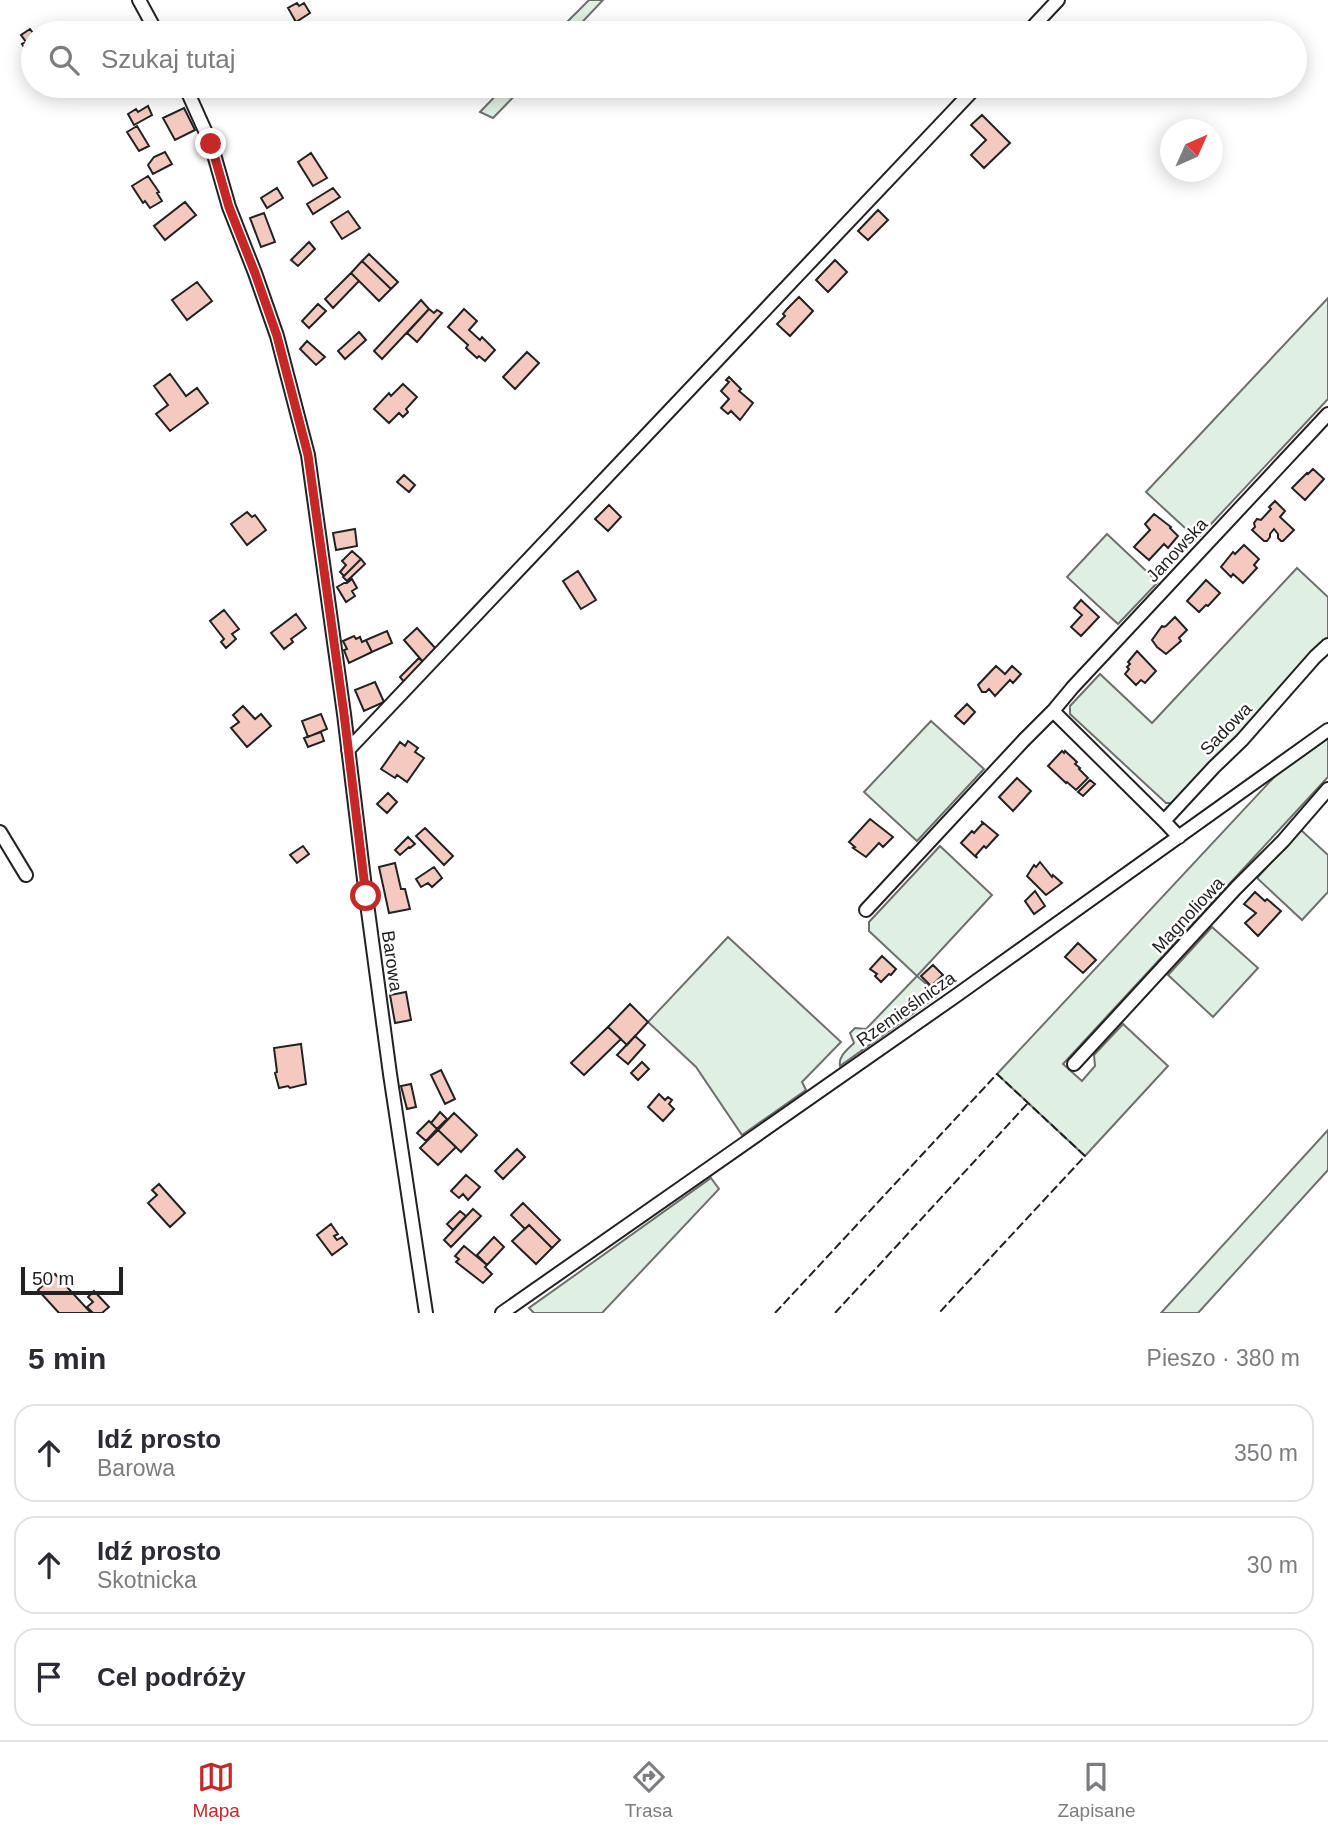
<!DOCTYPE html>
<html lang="pl">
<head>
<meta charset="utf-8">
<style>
	body { margin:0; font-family:Helvetica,sans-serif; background:#f7f7f7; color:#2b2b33 }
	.compass { position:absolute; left:1160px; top:119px; width:63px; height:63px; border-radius:50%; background:#fff; box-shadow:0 4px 18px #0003; rotate:45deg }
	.scale { position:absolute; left:21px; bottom:18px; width:102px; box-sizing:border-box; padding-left:7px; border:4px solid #222; border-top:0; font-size:19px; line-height:24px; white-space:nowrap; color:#222; -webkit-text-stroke:5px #fff; paint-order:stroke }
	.stop { position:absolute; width:21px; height:21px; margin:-16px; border:5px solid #c62828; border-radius:50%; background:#fff }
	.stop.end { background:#c62828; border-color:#fff; box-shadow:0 2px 7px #0008 }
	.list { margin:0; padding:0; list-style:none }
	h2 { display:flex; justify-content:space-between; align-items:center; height:91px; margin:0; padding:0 28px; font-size:30px }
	h2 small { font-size:23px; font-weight:400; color:#7c7c81 }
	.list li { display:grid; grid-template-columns:46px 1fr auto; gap:21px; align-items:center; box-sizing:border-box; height:98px; margin:0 14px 14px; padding:0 14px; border:2px solid #e1e1e2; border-radius:21px }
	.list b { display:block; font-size:26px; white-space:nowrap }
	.list p { margin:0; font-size:23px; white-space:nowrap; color:#7c7c81 }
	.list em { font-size:23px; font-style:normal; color:#7c7c81 }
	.icon { flex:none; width:38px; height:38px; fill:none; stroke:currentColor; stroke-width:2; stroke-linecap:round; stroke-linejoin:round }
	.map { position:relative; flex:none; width:1328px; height:1313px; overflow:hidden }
	.search { position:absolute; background:#fff; box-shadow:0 4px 18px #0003; left:21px; right:21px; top:21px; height:77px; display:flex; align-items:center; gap:18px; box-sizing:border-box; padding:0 24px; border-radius:38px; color:#7c7c81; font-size:26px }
	.sheet { height:427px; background:#fff }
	nav { display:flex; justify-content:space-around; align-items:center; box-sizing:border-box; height:98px; border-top:2px solid #e1e1e2; background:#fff; font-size:19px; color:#7c7c81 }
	nav a { display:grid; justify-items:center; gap:4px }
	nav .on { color:#c62828 }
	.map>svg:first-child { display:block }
</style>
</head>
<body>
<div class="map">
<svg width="1328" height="1313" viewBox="0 0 1328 1313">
	<rect width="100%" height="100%" fill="#fff"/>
	<!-- green -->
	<path fill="#e0efe3" stroke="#6f6f6f" stroke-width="2" d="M589 0H603L572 33H556Z
		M505 86H524L493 118 480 112Z
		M1328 298V399L1197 539 1146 492Z
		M1107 534 1158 582 1118 624 1067 577Z
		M1297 568 1328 597V638L1174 803H1166L1070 714V706L1100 674 1152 723Z
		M931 721 984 769 917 841 864 792Z
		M1328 738V777L1063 1064 1082 1081 1095 1066 1094 1055 1123 1024 1168 1066 1085 1156 997 1074 1277 774Z
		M1301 830 1328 855V892L1302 920 1257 878Z
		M940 846 992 895 917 976 939 995 840 1066C838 1056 848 1049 854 1043L850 1033 855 1028 866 1029 917 976 869 931V922Z
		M1212 927 1258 968 1213 1017 1168 975Z
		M728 937 841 1042 802 1082 806 1090 742 1135 696 1067 648 1022Z
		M1328 1130V1170L1198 1313H1161Z
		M711 1178 719 1189 602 1313H534L529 1308Z"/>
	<!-- building -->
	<path fill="#f3c9c0" stroke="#222" stroke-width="2" d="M297 3 299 6 304 3 310 13 296 22 288 8Z
		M30 29 33 33V48L27 52 22 44 26 42 21 35Z
		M148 106 152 115 134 125 128 114 136 109 138 112Z
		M184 108 195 130 175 140 163 118Z
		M982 115 1010 143 984 168 971 155 986 140 971 125Z
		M137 126 149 146 139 151 127 132Z
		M165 152 172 164 153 174 148 165 154 157Z
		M311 153 327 178 313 186 298 162Z
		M148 176 159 192 157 193 162 201 150 208 145 201 143 203 132 186Z
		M277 188 283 198 267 208 261 198Z
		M333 188 340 197 313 214 307 204Z
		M185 202 196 215 165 240 154 226Z
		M878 210 888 220 868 240 858 231Z
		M348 211 360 228 342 239 331 222Z
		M264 213 275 242 261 247 250 218Z
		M309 242 315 249 298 266 291 260Z
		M369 254 398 282 391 289 362 261Z
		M835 260 847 272 828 292 816 280Z
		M362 261 391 289 379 301 351 273Z
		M351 273 359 281 333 308 325 299Z
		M197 282 212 301 187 320 172 300Z
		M799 297 813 311 790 336 777 324 785 316 783 314 787 309Z
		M421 300 429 309 382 359 374 351Z
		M318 304 326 311 309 328 302 321Z
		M429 309 434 313 437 310 442 313 417 342 407 333Z
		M464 309 477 321 469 330 480 340 482 337 495 350 485 361 479 356 477 358 466 348 468 345 448 327Z
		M359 332 366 340 345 359 338 351Z
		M307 341 325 357 316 365 300 349Z
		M527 352 539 363 515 389 503 377Z
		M170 374 186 396 197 388 208 403 170 431 156 414 168 405 154 386Z
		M729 377 741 389 739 391 753 403 740 420 731 411 728 414 721 408 729 399 721 391 729 382 726 380Z
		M403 384 417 397 406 409 408 412 403 417 399 413 389 423 374 409 389 393 391 396Z
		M1313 469 1324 479 1305 500 1292 488 1307 473 1308 474Z
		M404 475 415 485 409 492 397 482Z
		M1275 501 1285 511 1280 517 1294 530 1283 541H1281L1278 538V534L1274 529 1270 534V537L1267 541H1264L1252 530 1255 527 1254 523 1257 519 1261 520 1271 509 1269 507Z
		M609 505 621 517 608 531 595 519Z
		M247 512 252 517 255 515 266 530 247 545 231 524Z
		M1154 514 1171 527 1170 528 1178 536 1168 548 1164 544 1149 560 1134 547 1150 530 1145 524Z
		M355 529 357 546 336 550 333 533Z
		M1244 545 1259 559 1254 565 1257 568 1243 583 1233 574 1231 577 1221 567 1233 552 1235 554Z
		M352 551 361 559 344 576 340 572 346 565 342 561Z
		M361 559 365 564 347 581 343 577Z
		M578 571 596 600 581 609 563 581Z
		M352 579 357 588 352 591 355 596 346 602 337 587 346 582 347 583Z
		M1206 580 1220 593 1208 606 1206 605 1199 612 1187 601Z
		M1081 600 1099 617 1081 636 1071 627 1082 615 1074 608Z
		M224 610 239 629 232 634 236 639 226 648 221 642 224 639 210 621Z
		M296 614 306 628 291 639 293 642 284 649 271 633Z
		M1175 617 1187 630 1179 638 1181 641 1166 654 1157 647 1152 640 1162 626 1164 627 1166 626Z
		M417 628 437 650 424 663 404 640Z
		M387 631 392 643 372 652 366 640Z
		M354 636 356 639 360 637 362 642 366 640 372 652 349 663 344 650 347 649 343 641Z
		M1137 651 1156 671 1145 683 1141 680 1136 685 1125 674 1129 669 1127 667 1130 664 1128 662Z
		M419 658 424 663 405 683 400 677Z
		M996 666 1005 674 1012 666 1021 674 1013 683 1010 680 995 696 989 689 986 692H982L978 685Z
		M375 682 384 702 364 711 355 690Z
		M967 704 975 712 964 724 955 716Z
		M243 706 255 719 261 714 271 726 247 747 231 728 239 722 233 715Z
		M321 714 327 729 308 737 302 721Z
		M321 732 324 741 308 747 304 738Z
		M408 741 418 748 415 752 424 758 407 782 397 775 395 778 381 769 400 742 405 746Z
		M1062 751 1064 753 1065 751 1077 762 1075 764 1080 768 1079 769 1088 778 1076 790 1067 782 1066 783 1048 766Z
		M1017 778 1031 791 1013 811 999 797Z
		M1090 780 1095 784 1083 796 1078 792Z
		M388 793 397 802 387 813 377 804Z
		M870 819 893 837 883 847 879 843 866 857 853 848 855 847 849 842Z
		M981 821 998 835 986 848 984 846 976 855 977 858 961 843 972 831 974 833 983 823Z
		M425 828 453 856 444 865 416 836Z
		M408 837 415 844 410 848 409 847 400 855 395 850Z
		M303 846 309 854 297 863 290 855Z
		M1040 862 1052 877 1053 875 1062 883 1046 895 1027 876 1034 865 1036 867Z
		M395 863 401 889H405L410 909 389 913 379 867Z
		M434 867 442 878 432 887 428 883 421 887 416 879Z
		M1035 891 1045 906 1034 914 1025 901Z
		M1255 892 1265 901 1267 899 1281 911 1258 936 1245 923 1256 913 1244 904Z
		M1078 943 1096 960 1083 973 1065 957Z
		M882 956 896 969 891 975 889 974 881 982 875 976 877 974 870 969Z
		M933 965 943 975 931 986 921 976Z
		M406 992 411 1020 395 1023 390 995Z
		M630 1004 648 1022 627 1045 608 1027Z
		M608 1027 621 1039 584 1075 571 1063Z
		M635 1036 645 1045 628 1064 617 1055Z
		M301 1044 306 1084 290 1088 288 1086 279 1088 275 1073 277 1072 274 1048Z
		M642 1062 649 1069 638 1080 631 1073Z
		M441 1070 455 1099 445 1104 431 1075Z
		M411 1084 416 1107 407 1109 401 1086Z
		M659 1094 665 1100 668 1097 672 1100 669 1104 674 1109 663 1121 648 1107Z
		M440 1112 447 1119 437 1129 431 1123Z
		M454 1113 477 1135 461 1152 438 1130Z
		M429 1121 437 1129 426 1141 417 1133Z
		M438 1130 456 1147 438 1165 420 1148Z
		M517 1149 525 1157 503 1179 495 1171Z
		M466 1175 480 1187 468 1200 463 1194 459 1198 451 1191Z
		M159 1184 185 1213 170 1227 148 1203 157 1195 152 1190Z
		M523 1203 560 1240 552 1248 529 1225 525 1229 511 1215Z
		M473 1209 481 1216 451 1247 444 1240Z
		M460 1211 466 1216 453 1230 447 1224Z
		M331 1224 338 1234 334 1236 337 1240 342 1237 347 1244 332 1255 317 1235Z
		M529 1225 552 1248 536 1264 512 1241Z
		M494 1237 504 1247 487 1265 477 1255Z
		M464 1246 487 1265 485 1267 492 1274 483 1283 456 1262 459 1259 455 1256Z
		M55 1274 91 1313H59L38 1290Z
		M94 1291 109 1307 102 1313H93L87 1307 93 1302 88 1297Z"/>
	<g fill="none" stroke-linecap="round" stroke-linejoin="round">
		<defs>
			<path id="minor" d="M139 0 157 33
				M1027 33 1058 0
				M185 86 211 144 229 207 255 273 277 336 308 455 344 714 366 896 390 1074 426 1313
				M1053 711 1164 821 1179 837
				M348 750 977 86
				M1164 821 1214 767 1242 740 1315 657 1328 645
				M0 832 26 875
				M866 910 1024 740 1053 711 1073 687 1328 414
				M1074 1064 1236 888 1283 841 1328 789
				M502 1313 957 995 1328 730"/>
		</defs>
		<!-- minor casing -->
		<use href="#minor" stroke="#222" stroke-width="16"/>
		<!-- minor -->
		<use href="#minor" stroke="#fff" stroke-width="12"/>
		<!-- fence -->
		<path stroke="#222" stroke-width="2" stroke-dasharray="9 3.5" stroke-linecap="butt" d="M775 1313 997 1074 1085 1156 939 1313
			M835 1313 1028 1103"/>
	</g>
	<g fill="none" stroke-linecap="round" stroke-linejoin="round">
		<!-- route -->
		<path stroke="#c62828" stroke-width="9" d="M211 144 229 207 255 273 277 336 308 455 344 714 366 896"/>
	</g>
	<g text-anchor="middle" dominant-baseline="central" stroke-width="5" stroke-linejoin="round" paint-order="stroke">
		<!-- street labels -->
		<g font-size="18" fill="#222" stroke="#fff">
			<text transform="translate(1177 550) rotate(-47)">Janowska</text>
			<text transform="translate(1226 729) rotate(-46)">Sadowa</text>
			<text transform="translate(1188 915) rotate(-47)">Magnoliowa</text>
			<text transform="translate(392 961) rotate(82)">Barowa</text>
			<text transform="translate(906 1009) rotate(-35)">Rzemieślnicza</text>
		</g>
	</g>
</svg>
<svg class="compass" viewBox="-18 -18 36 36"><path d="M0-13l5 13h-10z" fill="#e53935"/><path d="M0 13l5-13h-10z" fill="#7c7c81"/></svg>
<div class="scale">50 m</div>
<div class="stop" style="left:366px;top:896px"></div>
<div class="stop end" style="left:211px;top:144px"></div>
<div class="search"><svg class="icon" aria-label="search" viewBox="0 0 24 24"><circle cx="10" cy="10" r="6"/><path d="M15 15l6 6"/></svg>Szukaj tutaj</div>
</div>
<section class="sheet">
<h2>5 min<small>Pieszo · 380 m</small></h2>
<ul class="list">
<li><svg class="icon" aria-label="ahead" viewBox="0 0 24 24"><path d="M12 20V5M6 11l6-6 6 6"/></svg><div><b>Idź prosto</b><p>Barowa</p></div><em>350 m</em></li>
<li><svg class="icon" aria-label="ahead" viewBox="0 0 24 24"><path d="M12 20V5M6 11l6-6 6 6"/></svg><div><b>Idź prosto</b><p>Skotnicka</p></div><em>30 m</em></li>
<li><svg class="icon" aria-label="arrive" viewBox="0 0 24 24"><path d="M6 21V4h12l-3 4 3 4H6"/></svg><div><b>Cel podróży</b></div></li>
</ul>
</section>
<nav>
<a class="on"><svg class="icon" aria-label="map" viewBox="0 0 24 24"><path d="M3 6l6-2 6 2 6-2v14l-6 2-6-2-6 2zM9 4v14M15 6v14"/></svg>Mapa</a>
<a><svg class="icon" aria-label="directions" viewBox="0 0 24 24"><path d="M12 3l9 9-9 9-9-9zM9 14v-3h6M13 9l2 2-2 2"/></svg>Trasa</a>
<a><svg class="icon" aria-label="saved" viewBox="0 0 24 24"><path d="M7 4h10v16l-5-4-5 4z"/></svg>Zapisane</a>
</nav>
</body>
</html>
